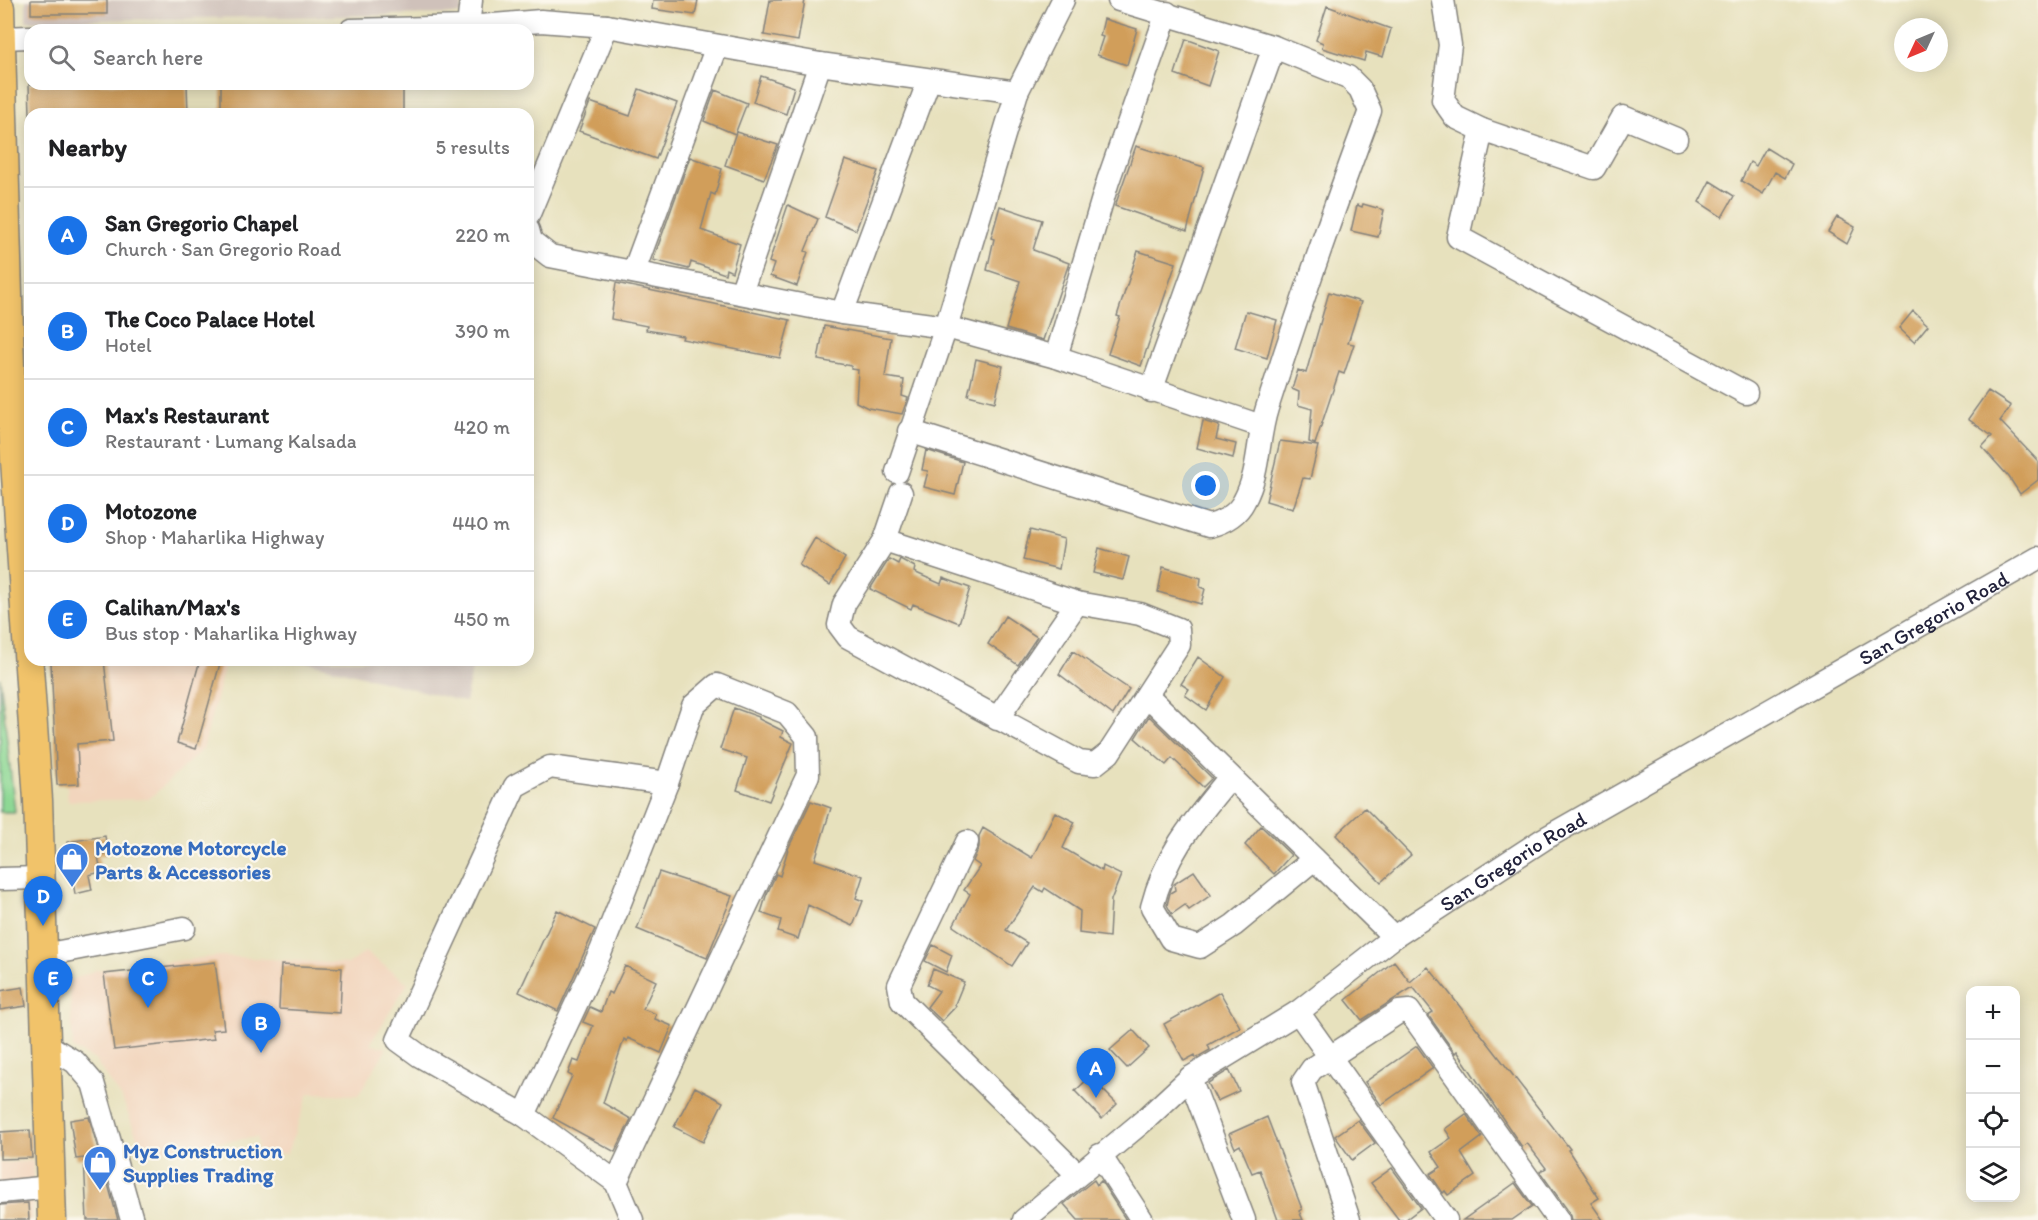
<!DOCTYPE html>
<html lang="en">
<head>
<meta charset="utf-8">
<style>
	body { margin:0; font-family:Itim,sans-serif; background:#f2f2f2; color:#202124 }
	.controls { position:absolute; right:18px; bottom:18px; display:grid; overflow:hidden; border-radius:12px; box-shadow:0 3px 15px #0003 }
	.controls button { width:54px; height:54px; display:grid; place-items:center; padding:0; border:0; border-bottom:2px solid #e0e0e0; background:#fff; color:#202124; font:30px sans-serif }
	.compass { position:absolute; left:1894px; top:18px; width:54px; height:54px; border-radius:50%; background:#fff; box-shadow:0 3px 15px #0003; rotate:226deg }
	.you { position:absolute; left:1206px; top:486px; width:21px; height:21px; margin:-15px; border:4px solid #fff; border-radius:50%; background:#1a73e8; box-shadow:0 0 0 9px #1a73e833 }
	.badge { display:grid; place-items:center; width:39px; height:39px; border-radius:50%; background:#1a73e8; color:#fff; font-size:20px; font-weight:700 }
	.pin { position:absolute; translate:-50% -50px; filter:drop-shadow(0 2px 3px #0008) }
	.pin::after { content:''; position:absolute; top:32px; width:21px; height:18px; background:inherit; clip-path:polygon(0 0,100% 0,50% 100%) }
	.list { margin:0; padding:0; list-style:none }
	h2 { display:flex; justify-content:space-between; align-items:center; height:78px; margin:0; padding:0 24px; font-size:26px }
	h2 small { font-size:20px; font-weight:400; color:#757577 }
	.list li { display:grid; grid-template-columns:39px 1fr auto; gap:18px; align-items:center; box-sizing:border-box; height:96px; padding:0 24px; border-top:2px solid #e0e0e0 }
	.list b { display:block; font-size:22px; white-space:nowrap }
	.list p { margin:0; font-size:20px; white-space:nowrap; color:#757577 }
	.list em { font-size:20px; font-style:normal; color:#757577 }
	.icon { flex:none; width:33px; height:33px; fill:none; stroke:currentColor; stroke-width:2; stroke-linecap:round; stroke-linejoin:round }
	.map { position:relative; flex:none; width:2038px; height:1220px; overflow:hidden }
	.search { position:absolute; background:#fff; box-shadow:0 3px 15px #0003; left:24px; top:24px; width:510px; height:66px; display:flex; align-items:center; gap:15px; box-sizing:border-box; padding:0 21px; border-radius:18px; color:#757577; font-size:22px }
	.panel { position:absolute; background:#fff; box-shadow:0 3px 15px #0003; left:24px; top:108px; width:510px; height:558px; border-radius:18px }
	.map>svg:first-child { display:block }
</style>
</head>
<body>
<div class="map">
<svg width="2038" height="1220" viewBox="0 0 2038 1220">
	<rect width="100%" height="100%" fill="#fbf7ec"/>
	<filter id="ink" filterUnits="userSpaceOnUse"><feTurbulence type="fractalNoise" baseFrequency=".0167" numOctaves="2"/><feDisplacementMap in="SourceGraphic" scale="12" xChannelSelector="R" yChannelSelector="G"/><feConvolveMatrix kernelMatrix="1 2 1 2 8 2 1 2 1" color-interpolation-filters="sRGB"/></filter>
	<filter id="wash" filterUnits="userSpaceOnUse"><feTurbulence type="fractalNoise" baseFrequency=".008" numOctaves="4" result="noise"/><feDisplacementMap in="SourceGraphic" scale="24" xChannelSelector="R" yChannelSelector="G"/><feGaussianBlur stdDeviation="1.35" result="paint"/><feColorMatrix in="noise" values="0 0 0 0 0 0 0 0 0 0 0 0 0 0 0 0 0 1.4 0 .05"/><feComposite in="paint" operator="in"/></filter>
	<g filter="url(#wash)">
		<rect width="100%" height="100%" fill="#e7e1bd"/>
		<!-- built -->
		<path fill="#f2d5bd" d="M57 660H226L203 749 149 799 68 801Z
			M365 952 408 983 370 1044 387 1048 358 1095 309 1093 287 1153 258 1158 257 1137 143 1153 122 1098 94 1059 73 1049 69 981 96 970 221 956 348 964Z
			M33 1161V1220H0V1163Z"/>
		<!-- industrial -->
		<path fill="#cfc1ba" d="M26 0H463L461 14 26 21Z
			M299 660H474L465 702Z"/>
		<!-- green -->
		<path fill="#8ed894" stroke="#587d68" stroke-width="1.5" d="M0 678 15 812H0Z"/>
		<g id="blocks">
			<!-- building -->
			<path fill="#d19e5a" d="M31 0H107V14H31Z
				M653 0H698L695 15 652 9Z
				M770 0H805L798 41 764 35Z
				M1327 6 1391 29 1383 57 1366 52 1364 61 1322 48 1323 43 1316 40Z
				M1104 19 1137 29 1127 65 1097 55 1103 37 1100 36Z
				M1186 39 1219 51 1208 86 1175 74Z
				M761 76 794 87 786 114 753 102Z
				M29 84H187L188 114H30Z
				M221 84H403V114H221Z
				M639 89 677 103 656 159 579 131 590 102 630 116Z
				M715 90 747 103 735 134 704 121Z
				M736 132 778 145 764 179 725 165Z
				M1136 146 1204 167 1187 231 1115 206Z
				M1766 148 1792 164 1785 178 1775 172 1763 194 1741 181 1750 162 1756 166Z
				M690 157 722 169 715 195 711 193 701 230 740 244 732 272 726 269 725 274 691 262 689 269 653 260Z
				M845 160 878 171 856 230 825 217Z
				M1710 181 1734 196 1722 217 1699 202Z
				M1363 204 1384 210 1378 237 1351 231 1357 205 1362 207Z
				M788 205 818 219 805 251 808 252 797 286 770 276 774 264 769 262Z
				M1000 206 1042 220 1033 250 1069 263 1043 340 1006 329 1020 281 987 270 994 239 991 238Z
				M1837 217 1855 227 1847 244 1828 232Z
				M1138 251 1176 263 1141 366 1108 354 1120 317 1117 316Z
				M616 283 790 320 780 358 682 339 683 336 646 330 647 326 611 319Z
				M1329 292 1361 302 1348 343 1354 344 1344 374 1339 372 1315 444 1309 442 1312 409 1298 405 1299 392 1292 389 1298 370 1306 373Z
				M1246 311 1277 320 1267 358 1235 348Z
				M1913 311 1928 325 1914 342 1899 328Z
				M824 326 891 338 885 377 904 380 902 396 908 398 902 414 868 408 856 402 858 370 851 369V366L818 360Z
				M976 359 1003 366 995 402 968 395Z
				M1988 391 2011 406 2000 421 2038 461V480L2020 494 2009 477 1982 447 1992 436 1968 419Z
				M1203 421 1219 426 1216 439 1236 444 1233 458 1197 448Z
				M1280 441 1318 446 1310 479 1303 478 1293 509 1266 501Z
				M926 450 963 462 955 495 924 487 928 471 922 470Z
				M1030 530 1064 539 1059 569 1023 560Z
				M815 538 845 558 830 585 799 565Z
				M1099 548 1129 557 1123 580 1093 573Z
				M889 559 898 564 900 559 915 567 914 572 941 584 943 578 970 588 959 623 913 604 911 609 870 589Z
				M1163 567 1201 578 1200 587 1205 589 1201 604 1158 592Z
				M1005 616 1037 637 1018 665 988 644Z
				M1073 651 1129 689 1113 715 1059 674Z
				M1198 657 1225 677 1206 710 1185 695 1189 689 1181 684Z
				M82 660H104L113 741 77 744 79 784 57 785 51 663Z
				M200 660H221L196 749 177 743Z
				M734 708 759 717V719L783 731 781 737 793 743 769 801 737 790 747 758 720 749Z
				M1149 716 1212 778 1203 787 1172 758 1166 765 1135 738Z
				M811 801 831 808 815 860 863 876 856 898 863 901 853 926 808 905 798 939 778 932 781 920 761 913 766 896 776 874 780 876 788 849Z
				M1365 808 1411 855 1381 882 1336 835Z
				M1055 812 1075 822 1063 848 1102 871 1103 866 1121 875 1111 900 1109 937 1079 933 1080 911 1045 888 1043 892 1035 887 1006 930 1027 943 1012 966 953 926 970 894 964 890 980 866 973 861 979 847V836L983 828 1032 858Z
				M1261 826 1291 855 1274 874 1245 845Z
				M105 836 108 854 98 856 101 872 89 875 92 890 75 894 67 842Z
				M1194 871 1211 895 1189 910 1185 905 1172 914 1167 905 1170 893 1175 890 1174 884Z
				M659 872 732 896 707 958 637 929Z
				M557 910 595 929 558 1011 519 992Z
				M933 945 952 955 946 972 925 961Z
				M1394 961 1410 982 1428 967 1447 990 1570 1149 1568 1150 1599 1198 1591 1203 1603 1220H1571L1569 1212 1540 1172 1546 1168 1527 1143 1522 1147 1457 1051 1455 1053 1428 1015 1433 1012 1413 987 1362 1020 1346 1000Z
				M215 962 224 1029 212 1030 214 1039 114 1050 104 974Z
				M281 965 342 968 340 1013 279 1009Z
				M625 966 656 981 643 1009 656 1014 655 1019 672 1026 661 1053 628 1038 627 1041 624 1039 603 1103 631 1119 615 1152 553 1118 572 1076 568 1074 573 1060 579 1062 593 1026 583 1022 590 1007 601 1012 608 992 612 994Z
				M933 969 964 982 955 1004 956 1006 942 1021 927 1007 939 991 927 985Z
				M23 987 26 1006 0 1010V991Z
				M1220 992 1240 1027 1208 1045 1210 1050 1196 1058 1195 1055 1184 1061 1164 1024Z
				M1133 1030 1149 1048 1127 1068 1110 1050Z
				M1417 1046 1433 1068 1381 1105 1365 1082Z
				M1229 1070 1239 1091 1217 1101 1208 1083Z
				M1090 1077 1117 1104 1102 1119 1075 1091Z
				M695 1087 723 1102 703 1142 674 1127Z
				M1466 1114 1482 1137 1461 1153 1475 1176 1448 1195 1445 1191 1443 1193 1430 1174 1441 1167 1431 1152 1451 1138 1445 1129Z
				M89 1117 118 1220H87L84 1158 76 1159 70 1120Z
				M1267 1117 1302 1209 1299 1211 1303 1220H1278L1260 1170 1252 1173 1240 1145 1235 1148 1229 1134Z
				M1358 1120 1375 1143 1352 1160 1335 1136Z
				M30 1130 32 1158 0 1159V1132Z
				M1392 1168 1421 1208 1405 1220H1399L1371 1183Z
				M1094 1180 1097 1185 1101 1181 1126 1220H1078L1064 1204Z
				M1515 1183 1532 1206 1512 1220H1463Z
				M28 1203 29 1220H0V1205Z"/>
		</g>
	</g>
	<g filter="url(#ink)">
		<use href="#blocks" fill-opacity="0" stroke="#84827c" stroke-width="1.5"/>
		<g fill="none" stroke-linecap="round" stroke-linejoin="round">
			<defs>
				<g id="minor">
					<path d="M1443 0 1450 45 1443 100 1455 117 1482 130 1594 168 1623 117 1676 139"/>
					<path d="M468 27 541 21 607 26 820 64 1017 92"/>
					<path d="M351 30 468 27 471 0"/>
					<path d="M1 38 30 37"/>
					<path d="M1482 130 1458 237 1746 393"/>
					<path d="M528 216 607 26"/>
					<path d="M528 230 531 241 550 256 842 313 946 327 1056 357 1261 426"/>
					<path d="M634 271 717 46"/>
					<path d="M741 293 820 64"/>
					<path d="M842 313 929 80"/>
					<path d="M1056 357 1108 181 1167 13"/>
					<path d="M1151 391 1274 47"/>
					<path d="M909 431 1209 526C1224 522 1237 515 1244 501 1260 472 1257 439 1267 408 1299 309 1333 210 1370 111L1360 89 1348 77 1274 47 1119 0"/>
					<path d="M897 472 946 327 1017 92 1063 0"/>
					<path d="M885 540 1077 603 1140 614 1178 629 1179 645 1109 753 1095 764 1079 762 848 637 839 625 844 604 885 540 901 493"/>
					<path d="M1148 696 1394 937"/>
					<path d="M997 719 1077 603"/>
					<path d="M1230 777C1195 820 1166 852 1152 907L1171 939 1200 947 1234 925 1314 859"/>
					<path d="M967 842 899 985 902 1001 1077 1174"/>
					<path d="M0 879 41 878"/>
					<path d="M44 955 184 928"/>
					<path d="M1298 1012 1446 1220"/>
					<path d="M47 1045 75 1062 93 1083 132 1220"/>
					<path d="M1190 1078 1244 1220"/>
					<path d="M524 1115 601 951 667 783 693 706 717 685 787 713 807 737 808 775 616 1182"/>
					<path d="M1100 1155 1142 1220"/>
					<path d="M0 1192 51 1187"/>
					<path d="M632 1220 616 1182 524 1115 420 1056 398 1040 515 786 550 767 667 783"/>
					<path id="s1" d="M1024 1220 1147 1118 1190 1078 1298 1012 1394 937 1544 839 2038 558"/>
					<path d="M1349 1220 1303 1082 1312 1069 1399 1012 1409 1011 1558 1220"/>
				</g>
				<path id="major" d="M0 8 11 402 38 800 52 1220"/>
			</defs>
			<!-- minor casing -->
			<use href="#minor" stroke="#84827c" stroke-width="25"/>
			<!-- major casing -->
			<use href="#major" stroke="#84827c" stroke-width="31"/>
			<!-- minor -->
			<use href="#minor" stroke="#fff" stroke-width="22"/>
			<!-- major -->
			<use href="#major" stroke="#f1c36a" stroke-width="28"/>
		</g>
	</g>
	<!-- icons -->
	<defs>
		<symbol id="shop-pin" viewBox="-11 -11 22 30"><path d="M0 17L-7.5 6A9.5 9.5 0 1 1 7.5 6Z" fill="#3f7fe0" stroke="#fbf7ec"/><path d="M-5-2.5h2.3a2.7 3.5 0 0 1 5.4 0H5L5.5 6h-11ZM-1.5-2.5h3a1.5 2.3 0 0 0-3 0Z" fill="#fff"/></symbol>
	</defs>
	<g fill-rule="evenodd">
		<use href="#shop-pin" x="53" y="840" width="38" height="52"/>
		<use href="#shop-pin" x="81" y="1143" width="38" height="52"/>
	</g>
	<g text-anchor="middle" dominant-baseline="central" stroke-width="4.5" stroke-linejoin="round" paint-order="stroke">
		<!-- street labels -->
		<g font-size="21" fill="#22223b" stroke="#fbf7ec">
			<text stroke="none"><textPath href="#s1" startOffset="1094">San Gregorio Road</textPath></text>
			<text stroke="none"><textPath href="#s1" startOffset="608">San Gregorio Road</textPath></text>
		</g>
		<!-- shop labels -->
		<g font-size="21" font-weight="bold" fill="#366cbe" stroke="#fbf7ec" text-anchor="start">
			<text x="95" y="847">Motozone Motorcycle<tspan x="95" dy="24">Parts &amp; Accessories</tspan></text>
			<text x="123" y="1150">Myz Construction<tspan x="123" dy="24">Supplies Trading</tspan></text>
		</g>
	</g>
</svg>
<div class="controls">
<button>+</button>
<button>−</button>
<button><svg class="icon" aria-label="locate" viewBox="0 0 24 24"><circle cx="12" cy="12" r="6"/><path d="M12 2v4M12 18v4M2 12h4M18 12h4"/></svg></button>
<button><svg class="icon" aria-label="layers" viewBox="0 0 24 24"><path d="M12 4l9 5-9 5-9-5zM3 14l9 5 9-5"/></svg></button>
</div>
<svg class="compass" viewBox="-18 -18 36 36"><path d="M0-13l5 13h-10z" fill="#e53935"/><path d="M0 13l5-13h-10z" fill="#757577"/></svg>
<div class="you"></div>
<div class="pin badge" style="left:1096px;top:1098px">A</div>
<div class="pin badge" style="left:261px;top:1053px">B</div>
<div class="pin badge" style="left:148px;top:1008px">C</div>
<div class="pin badge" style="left:43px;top:926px">D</div>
<div class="pin badge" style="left:53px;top:1008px">E</div>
<div class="search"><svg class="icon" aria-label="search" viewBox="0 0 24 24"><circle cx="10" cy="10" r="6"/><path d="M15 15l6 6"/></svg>Search here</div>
<section class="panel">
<h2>Nearby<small>5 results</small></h2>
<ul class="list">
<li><span class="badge">A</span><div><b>San Gregorio Chapel</b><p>Church · San Gregorio Road</p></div><em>220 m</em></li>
<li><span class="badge">B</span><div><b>The Coco Palace Hotel</b><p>Hotel</p></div><em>390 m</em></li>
<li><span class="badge">C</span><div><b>Max's Restaurant</b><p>Restaurant · Lumang Kalsada</p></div><em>420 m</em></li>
<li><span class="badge">D</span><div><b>Motozone</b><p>Shop · Maharlika Highway</p></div><em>440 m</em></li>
<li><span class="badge">E</span><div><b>Calihan/Max's</b><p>Bus stop · Maharlika Highway</p></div><em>450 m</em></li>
</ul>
</section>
</div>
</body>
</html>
